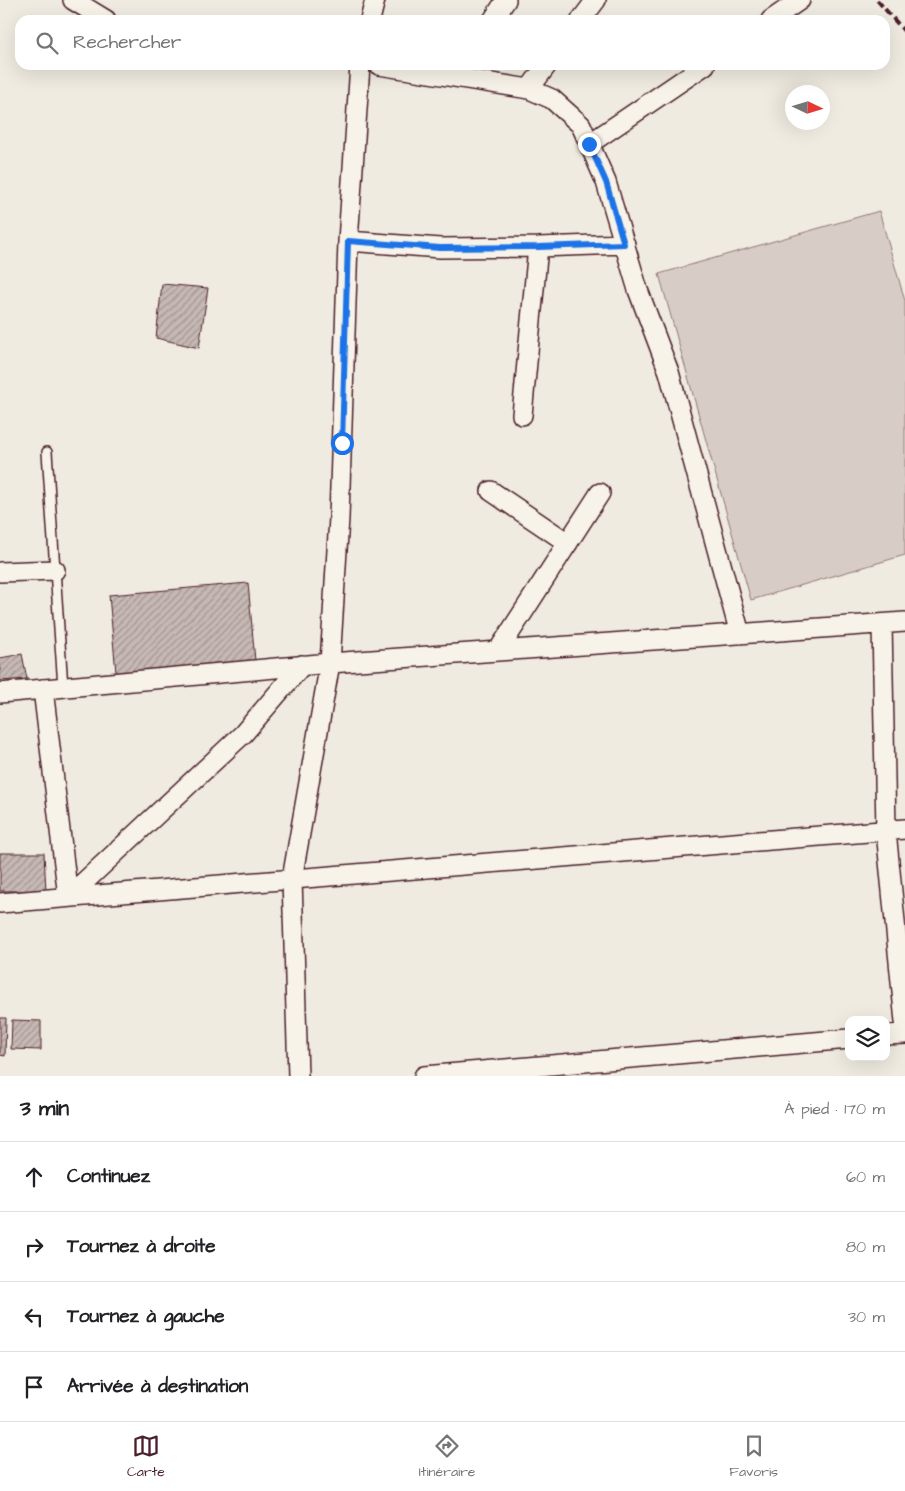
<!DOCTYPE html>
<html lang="fr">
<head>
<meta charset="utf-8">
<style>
	body { margin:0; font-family:"Architects Daughter",sans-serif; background:#f6f6f6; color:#202124 }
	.controls { position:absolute; right:15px; bottom:15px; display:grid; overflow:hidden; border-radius:10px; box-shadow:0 5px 20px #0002 }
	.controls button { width:45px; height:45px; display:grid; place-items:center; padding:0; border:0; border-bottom:1px solid #e0e0e0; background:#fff; color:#202124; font:25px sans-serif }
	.compass { position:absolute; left:785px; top:85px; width:45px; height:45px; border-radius:50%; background:#fff; box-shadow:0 5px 20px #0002; rotate:94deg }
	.stop { position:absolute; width:15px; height:15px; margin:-11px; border:4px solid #1a73e8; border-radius:50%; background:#fff }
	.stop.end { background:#1a73e8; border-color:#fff; box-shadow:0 1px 5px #0008 }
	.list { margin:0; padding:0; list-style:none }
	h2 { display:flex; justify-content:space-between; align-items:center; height:65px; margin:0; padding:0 20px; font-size:21px }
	h2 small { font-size:16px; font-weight:400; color:#757577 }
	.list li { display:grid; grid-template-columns:32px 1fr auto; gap:15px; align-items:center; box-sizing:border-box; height:70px; padding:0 20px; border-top:1px solid #e0e0e0 }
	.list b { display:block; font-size:19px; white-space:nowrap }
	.list em { font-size:16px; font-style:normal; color:#757577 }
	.icon { flex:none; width:28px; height:28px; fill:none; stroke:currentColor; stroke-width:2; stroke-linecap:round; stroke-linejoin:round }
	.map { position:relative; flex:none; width:905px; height:1076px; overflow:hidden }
	.search { position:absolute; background:#fff; box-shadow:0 5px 20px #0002; left:15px; right:15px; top:15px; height:55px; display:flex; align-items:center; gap:12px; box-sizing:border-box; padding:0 18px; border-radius:15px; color:#757577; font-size:19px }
	.sheet { height:345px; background:#fff }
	nav { display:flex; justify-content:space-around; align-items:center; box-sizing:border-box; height:70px; border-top:1px solid #e0e0e0; background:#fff; font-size:14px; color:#757577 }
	nav a { display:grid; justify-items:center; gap:2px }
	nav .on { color:#4a1f2b }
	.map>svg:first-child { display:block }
</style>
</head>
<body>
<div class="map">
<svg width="905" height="1076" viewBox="0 0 905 1076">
	<defs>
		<pattern id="building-hatch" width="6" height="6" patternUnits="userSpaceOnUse" patternTransform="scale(1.25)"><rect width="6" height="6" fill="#c6b8b3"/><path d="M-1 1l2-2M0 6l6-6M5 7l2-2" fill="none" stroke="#a39592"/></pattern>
	</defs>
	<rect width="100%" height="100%" fill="#f0ebe0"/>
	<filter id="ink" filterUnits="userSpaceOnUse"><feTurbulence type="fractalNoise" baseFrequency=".02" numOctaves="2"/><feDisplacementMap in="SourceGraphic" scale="10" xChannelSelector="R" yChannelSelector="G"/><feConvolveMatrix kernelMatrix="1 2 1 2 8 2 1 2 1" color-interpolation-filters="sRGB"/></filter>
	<g filter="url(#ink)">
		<!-- pitch -->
		<path fill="#d8cdc6" stroke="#917678" d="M879 211 905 301V555L751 600 659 274Z"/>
		<!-- building -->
		<path fill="url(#building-hatch)" stroke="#4a1f2b" d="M162 284 208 288 199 348 156 338Z
			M248 583 255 661 116 673 109 595Z
			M22 654 27 679 0 681V658Z
			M0 853H44L46 891H0Z
			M0 1018H6L5 1056 0 1055Z
			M12 1020 41 1021V1050L11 1049Z"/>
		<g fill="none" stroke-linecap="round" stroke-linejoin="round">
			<defs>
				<path id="service" d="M47 452 63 687"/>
				<path id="minor" d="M73 0 106 20
					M370 20 375 0
					M493 20 506 0
					M581 20 596 0
					M771 20 800 0
					M379 65 529 89 552 99 581 125 606 182 638 290 669 372 740 634
					M529 89 547 65
					M589 144 705 65
					M348 241 440 248 538 247 625 244
					M522 415 538 247
					M491 491 568 543
					M0 572 55 570
					M882 624 886 831 905 1022
					M498 651 600 493
					M43 689 68 897
					M0 693 330 663 905 622
					M68 897 243 734 302 665
					M0 903 905 829
					M886 1035 905 1034
					M298 1076 292 879 330 663 339 518 348 241 360 65
					M424 1076 849 1039"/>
			</defs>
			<!-- service casing -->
			<use href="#service" stroke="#4a1f2b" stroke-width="12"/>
			<!-- minor casing -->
			<use href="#minor" stroke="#4a1f2b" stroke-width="22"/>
			<!-- service -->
			<use href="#service" stroke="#f7f3e8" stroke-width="9"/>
			<!-- minor -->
			<use href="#minor" stroke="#f7f3e8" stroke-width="19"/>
			<!-- rail -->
			<path stroke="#4a1f2b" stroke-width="4" stroke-dasharray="8 4" stroke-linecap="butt" d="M877 0 905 32"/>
		</g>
	</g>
	<g fill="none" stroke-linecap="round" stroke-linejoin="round" filter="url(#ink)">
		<!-- route -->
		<path stroke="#1a73e8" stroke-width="6" d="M342 443 348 241 440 248 538 247 624 244 606 182 589 144"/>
	</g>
</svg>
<div class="controls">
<button><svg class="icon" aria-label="layers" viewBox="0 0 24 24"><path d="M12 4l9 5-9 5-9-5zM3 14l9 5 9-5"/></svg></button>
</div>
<svg class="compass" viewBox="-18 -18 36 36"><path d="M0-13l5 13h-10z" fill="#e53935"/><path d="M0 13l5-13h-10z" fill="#757577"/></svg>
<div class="stop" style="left:342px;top:443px"></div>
<div class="stop end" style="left:589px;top:144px"></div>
<div class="search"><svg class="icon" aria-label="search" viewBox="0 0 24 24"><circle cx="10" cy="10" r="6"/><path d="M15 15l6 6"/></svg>Rechercher</div>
</div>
<section class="sheet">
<h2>3 min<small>À pied · 170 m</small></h2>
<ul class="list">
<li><svg class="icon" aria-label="ahead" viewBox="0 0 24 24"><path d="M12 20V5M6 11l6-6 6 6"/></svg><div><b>Continuez</b></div><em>60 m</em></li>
<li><svg class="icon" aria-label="right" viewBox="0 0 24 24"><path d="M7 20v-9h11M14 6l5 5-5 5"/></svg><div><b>Tournez à droite</b></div><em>80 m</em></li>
<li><svg class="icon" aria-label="left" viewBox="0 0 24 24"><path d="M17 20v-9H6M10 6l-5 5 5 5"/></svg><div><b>Tournez à gauche</b></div><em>30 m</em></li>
<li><svg class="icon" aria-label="arrive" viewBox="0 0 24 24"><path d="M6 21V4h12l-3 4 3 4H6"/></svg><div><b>Arrivée à destination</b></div></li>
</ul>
</section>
<nav>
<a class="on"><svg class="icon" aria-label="map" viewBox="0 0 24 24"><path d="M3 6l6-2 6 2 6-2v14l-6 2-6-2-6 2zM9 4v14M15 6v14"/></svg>Carte</a>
<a><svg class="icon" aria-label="directions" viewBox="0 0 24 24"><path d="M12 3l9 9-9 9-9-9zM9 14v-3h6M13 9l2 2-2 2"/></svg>Itinéraire</a>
<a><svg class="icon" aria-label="saved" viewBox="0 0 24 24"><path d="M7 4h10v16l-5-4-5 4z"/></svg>Favoris</a>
</nav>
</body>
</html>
